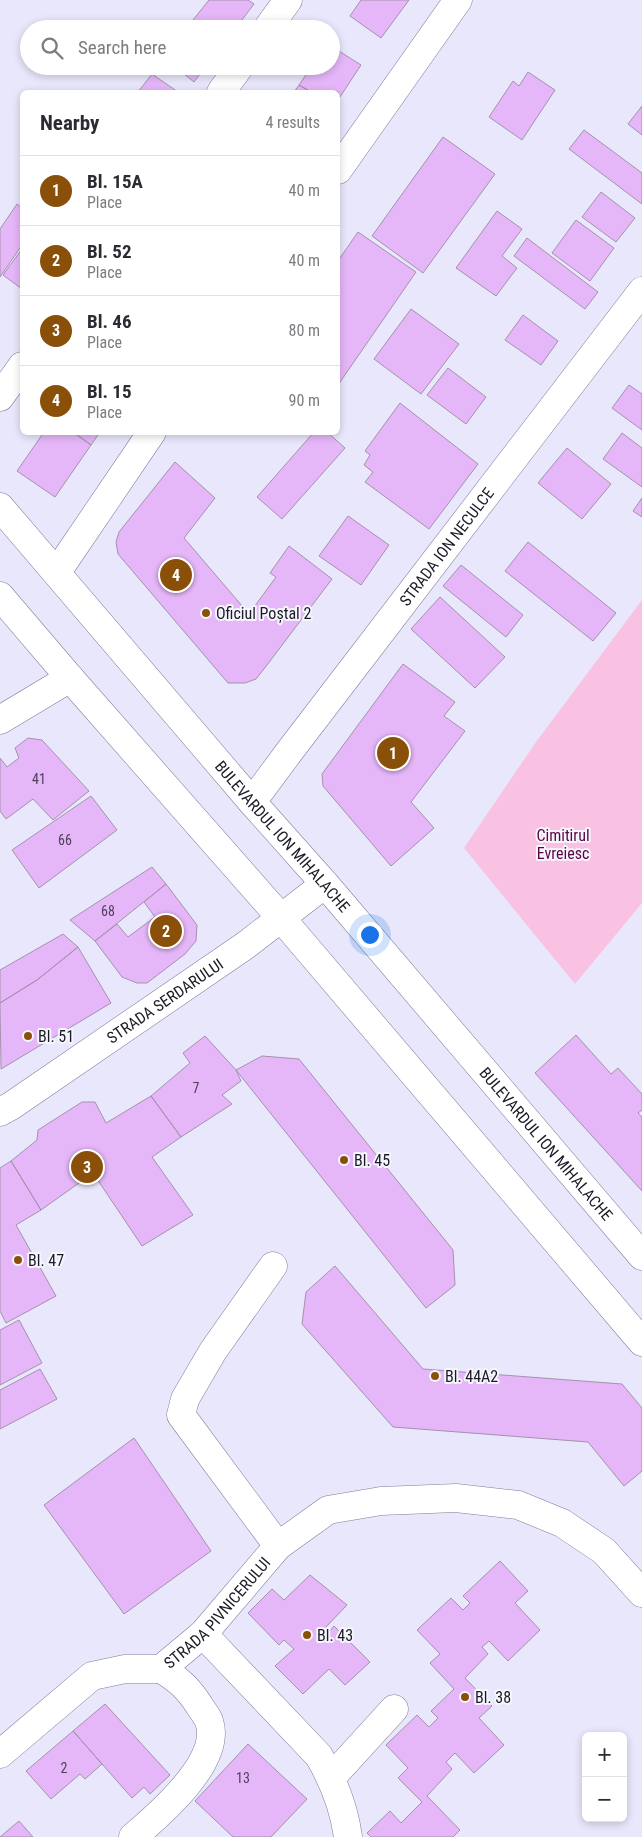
<!DOCTYPE html>
<html lang="en">
<head>
<meta charset="utf-8">
<style>
	body { margin:0; font-family:"Roboto Condensed",sans-serif; background:#f7f7f7; color:#2b2b33 }
	.controls { position:absolute; right:15px; bottom:15px; display:grid; overflow:hidden; border-radius:8px; box-shadow:0 2px 8px #0003 }
	.controls button { width:45px; height:45px; display:grid; place-items:center; padding:0; border:0; border-bottom:1px solid #e1e1e2; background:#fff; color:#2b2b33; font:25px sans-serif }
	.you { position:absolute; left:369px; top:934px; width:18px; height:18px; margin:-12px; border:4px solid #fff; border-radius:50%; background:#1a73e8; box-shadow:0 0 0 8px #1a73e833 }
	.badge { display:grid; place-items:center; width:32px; height:32px; border-radius:50%; background:#8a500a; color:#fff; font-size:16px; font-weight:700 }
	.pin { position:absolute; translate:-50% -50%; border:2px solid #fff; box-shadow:0 1px 5px #0006 }
	.list { margin:0; padding:0; list-style:none }
	h2 { display:flex; justify-content:space-between; align-items:center; height:65px; margin:0; padding:0 20px; font-size:21px }
	h2 small { font-size:16px; font-weight:400; color:#7c7c81 }
	.list li { display:grid; grid-template-columns:32px 1fr auto; gap:15px; align-items:center; box-sizing:border-box; height:70px; padding:0 20px; border-top:1px solid #e1e1e2 }
	.list b { display:block; font-size:19px; white-space:nowrap }
	.list p { margin:0; font-size:16px; white-space:nowrap; color:#7c7c81 }
	.list em { font-size:16px; font-style:normal; color:#7c7c81 }
	.icon { flex:none; width:28px; height:28px; fill:none; stroke:currentColor; stroke-width:2; stroke-linecap:round; stroke-linejoin:round }
	.map { position:relative; flex:none; width:642px; height:1837px; overflow:hidden }
	.search { position:absolute; background:#fff; box-shadow:0 2px 8px #0003; left:20px; top:20px; width:320px; height:55px; display:flex; align-items:center; gap:12px; box-sizing:border-box; padding:0 18px; border-radius:28px; color:#7c7c81; font-size:19px }
	.panel { position:absolute; background:#fff; box-shadow:0 2px 8px #0003; left:20px; top:90px; width:320px; height:345px; border-radius:8px }
	.map>svg:first-child { display:block }
</style>
</head>
<body>
<div class="map">
<svg width="642" height="1837" viewBox="0 0 642 1837">
	<rect width="100%" height="100%" fill="#e8e7fb"/>
	<!-- green -->
	<path fill="#f9c2e3" d="M642 600V903L575 984 464 848 536 742Z"/>
	<!-- building -->
	<path fill="#e5b6f8" stroke="#a591ad" d="M209 0H248L254 4 235 29H204L193 20Z
		M361 0H409L381 38 350 16Z
		M193 20 204 29H187Z
		M331 46 361 65 338 100V92H311L299 85 312 66H331Z
		M174 66H206L194 82Z
		M528 72 555 90 522 140 489 117 513 81 519 86Z
		M152 74 178 92H138Z
		M299 85 311 92H294Z
		M642 106V135L628 124Z
		M584 130 642 173V204L569 149Z
		M443 137 495 174 423 273 372 236Z
		M601 192 635 218 616 242 582 217Z
		M17 204 22 208V245L0 277V229Z
		M497 211 522 229 502 256 517 268 496 296 456 268Z
		M576 220 614 248 590 281 552 253Z
		M358 232 416 272 338 385V261Z
		M527 238 598 292 585 309 514 256Z
		M22 249V289L3 275Z
		M411 309 459 344 421 394 374 359Z
		M523 315 558 341 541 365 505 340Z
		M448 368 486 397 466 424 427 395Z
		M629 385 642 394V430L612 408Z
		M400 403 478 464 429 529 365 482 373 472 364 465 370 455 365 451Z
		M44 432H73L91 445 55 497 17 471Z
		M73 432H100L91 445Z
		M314 432H327L345 448 282 519 257 497Z
		M622 433 642 448V487L603 459Z
		M567 448 611 484 582 519 538 483Z
		M175 462 215 498 184 538 249 614 276 577 270 573 289 546 332 579 267 665 256 679 245 683H228L118 554 116 542 119 532Z
		M642 498V517L633 511Z
		M348 516 389 545 361 585 319 556Z
		M528 542 616 613 593 641 505 571Z
		M461 565 523 615 506 637 443 586Z
		M440 597 505 657 475 688 411 629Z
		M403 664 455 702 444 716 465 731 411 802 434 828 391 866 323 786 322 774Z
		M28 738 42 740 89 791 53 820 33 799 6 819 0 811V758L7 767 19 758 15 748Z
		M91 796 117 830 39 888 12 850Z
		M152 867 166 884 95 941 70 920Z
		M166 884 197 925 196 941 185 954 147 983H137L122 977 95 941 117 924 128 937 155 917 144 902Z
		M63 934 78 947 37 980 0 1003V970Z
		M78 947 111 1003 1 1069 0 1003 37 980Z
		M576 1035 611 1074 618 1068 642 1094V1110L638 1113 642 1117V1191L535 1073Z
		M205 1036 236 1070 241 1081 222 1095 232 1104 181 1137 151 1096 190 1063 183 1053Z
		M262 1056 299 1059 453 1250 455 1285 426 1308 236 1070Z
		M151 1096 181 1137 152 1157 193 1215 142 1246 93 1173 41 1210 11 1161 37 1140 38 1130 82 1102H95L106 1123Z
		M11 1161 41 1210 16 1225 56 1296 6 1323 0 1311V1168Z
		M335 1266 423 1369 622 1384 642 1408V1471L624 1486 588 1442 393 1427 302 1324 306 1292Z
		M19 1320 42 1363 0 1385V1330Z
		M40 1369 57 1399 0 1429V1390Z
		M134 1438 211 1551 124 1614 44 1505Z
		M500 1561 528 1591 515 1603 540 1630 508 1661 489 1641 482 1647 488 1654 465 1678 492 1706 479 1718 504 1745 474 1773 455 1753 446 1762 452 1769 427 1796 460 1830 453 1837H371L367 1833 390 1811 401 1823 422 1802 398 1778 408 1768 386 1745 417 1715 429 1727 438 1718 431 1711 454 1689 430 1663 440 1654 417 1630 451 1598 463 1610 470 1603 463 1596Z
		M310 1575 347 1605 326 1627 330 1631 334 1626 370 1662 345 1685 329 1669 303 1694 275 1666 294 1649 284 1640 279 1645 248 1613 272 1589 284 1600Z
		M105 1704 170 1775 150 1794 144 1787 132 1798 73 1731Z
		M73 1731 102 1764 85 1779 80 1774 51 1799 26 1771Z
		M248 1744 307 1799 271 1837H233L195 1801Z
		M19 1821 33 1837H0Z"/>
	<g fill="none" stroke-linecap="round" stroke-linejoin="round">
		<defs>
			<g id="minor">
				<path d="M267 29 288 0"/>
				<path d="M221 92 240 66"/>
				<path d="M338 170 458 0"/>
				<path d="M0 397 22 366"/>
				<path d="M57 572 152 432"/>
				<path d="M0 720 70 678"/>
				<path id="s1" d="M252 802 289 752 642 291"/>
				<path id="s2" d="M0 1112 11 1106 246 945 325 884"/>
				<path d="M273 1266 213 1351 185 1399 181 1415 278 1546"/>
				<path d="M203 1634 319 1756C334 1782 344 1807 348 1837"/>
				<path id="s3" d="M0 1754 92 1676 125 1669H161L203 1634 278 1546 328 1510 381 1501 456 1498 518 1505 562 1523 604 1551 642 1593"/>
				<path d="M331 1778 394 1709"/>
				<path d="M133 1837C159 1815 223 1761 209 1721 207 1716 202 1710 199 1705 188 1688 178 1679 161 1669"/>
			</g>
			<g id="major">
				<path id="s4" d="M0 507 252 802 325 884 642 1256"/>
				<path d="M0 596 70 678 281 918 642 1342"/>
			</g>
		</defs>
		<!-- minor casing -->
		<use href="#minor" stroke="#7f7c9b" stroke-width="29"/>
		<!-- major casing -->
		<use href="#major" stroke="#7f7c9b" stroke-width="29"/>
		<!-- minor -->
		<use href="#minor" stroke="#fff" stroke-width="28"/>
		<!-- major -->
		<use href="#major" stroke="#fff" stroke-width="28"/>
	</g>
	<!-- markers -->
	<g fill="#8a500a" stroke="#f6f6fd" stroke-width="2">
		<circle cx="206" cy="613" r="5"/>
		<circle cx="28" cy="1036" r="5"/>
		<circle cx="344" cy="1160" r="5"/>
		<circle cx="18" cy="1260" r="5"/>
		<circle cx="435" cy="1376" r="5"/>
		<circle cx="307" cy="1635" r="5"/>
		<circle cx="465" cy="1697" r="5"/>
	</g>
	<g text-anchor="middle" dominant-baseline="central" stroke-width="4" stroke-linejoin="round" paint-order="stroke">
		<!-- number labels -->
		<g font-size="14" fill="#4e415a">
			<text x="39" y="779">41</text>
			<text x="65" y="840">66</text>
			<text x="108" y="911">68</text>
			<text x="196" y="1088">7</text>
			<text x="64" y="1768">2</text>
			<text x="243" y="1778">13</text>
		</g>
		<!-- street labels -->
		<g font-size="16" fill="#1b1a26" stroke="#f6f6fd">
			<text stroke="none"><textPath href="#s1" startOffset="321">STRADA ION NECULCE</textPath></text>
			<text stroke="none"><textPath href="#s4" startOffset="434">BULEVARDUL ION MIHALACHE</textPath></text>
			<text stroke="none"><textPath href="#s2" startOffset="199">STRADA SERDARULUI</textPath></text>
			<text stroke="none"><textPath href="#s4" startOffset="839">BULEVARDUL ION MIHALACHE</textPath></text>
			<text stroke="none"><textPath href="#s3" startOffset="270">STRADA PIVNICERULUI</textPath></text>
		</g>
		<!-- poi labels -->
		<g font-size="16" fill="#1b1a26" stroke="#f6f6fd" text-anchor="start">
			<text x="216" y="613">Oficiul Poștal 2</text>
			<text x="38" y="1036">Bl. 51</text>
			<text x="354" y="1160">Bl. 45</text>
			<text x="28" y="1260">Bl. 47</text>
			<text x="445" y="1376">Bl. 44A2</text>
			<text x="317" y="1635">Bl. 43</text>
			<text x="475" y="1697">Bl. 38</text>
		</g>
		<!-- park labels -->
		<g font-size="16" fill="#5c0344" stroke="#f6f6fd">
			<text x="563" y="835">Cimitirul<tspan x="563" dy="18">Evreiesc</tspan></text>
		</g>
	</g>
</svg>
<div class="controls">
<button>+</button>
<button>−</button>
</div>
<div class="you"></div>
<div class="pin badge" style="left:393px;top:753px">1</div>
<div class="pin badge" style="left:166px;top:931px">2</div>
<div class="pin badge" style="left:87px;top:1167px">3</div>
<div class="pin badge" style="left:176px;top:575px">4</div>
<div class="search"><svg class="icon" aria-label="search" viewBox="0 0 24 24"><circle cx="10" cy="10" r="6"/><path d="M15 15l6 6"/></svg>Search here</div>
<section class="panel">
<h2>Nearby<small>4 results</small></h2>
<ul class="list">
<li><span class="badge">1</span><div><b>Bl. 15A</b><p>Place</p></div><em>40 m</em></li>
<li><span class="badge">2</span><div><b>Bl. 52</b><p>Place</p></div><em>40 m</em></li>
<li><span class="badge">3</span><div><b>Bl. 46</b><p>Place</p></div><em>80 m</em></li>
<li><span class="badge">4</span><div><b>Bl. 15</b><p>Place</p></div><em>90 m</em></li>
</ul>
</section>
</div>
</body>
</html>
